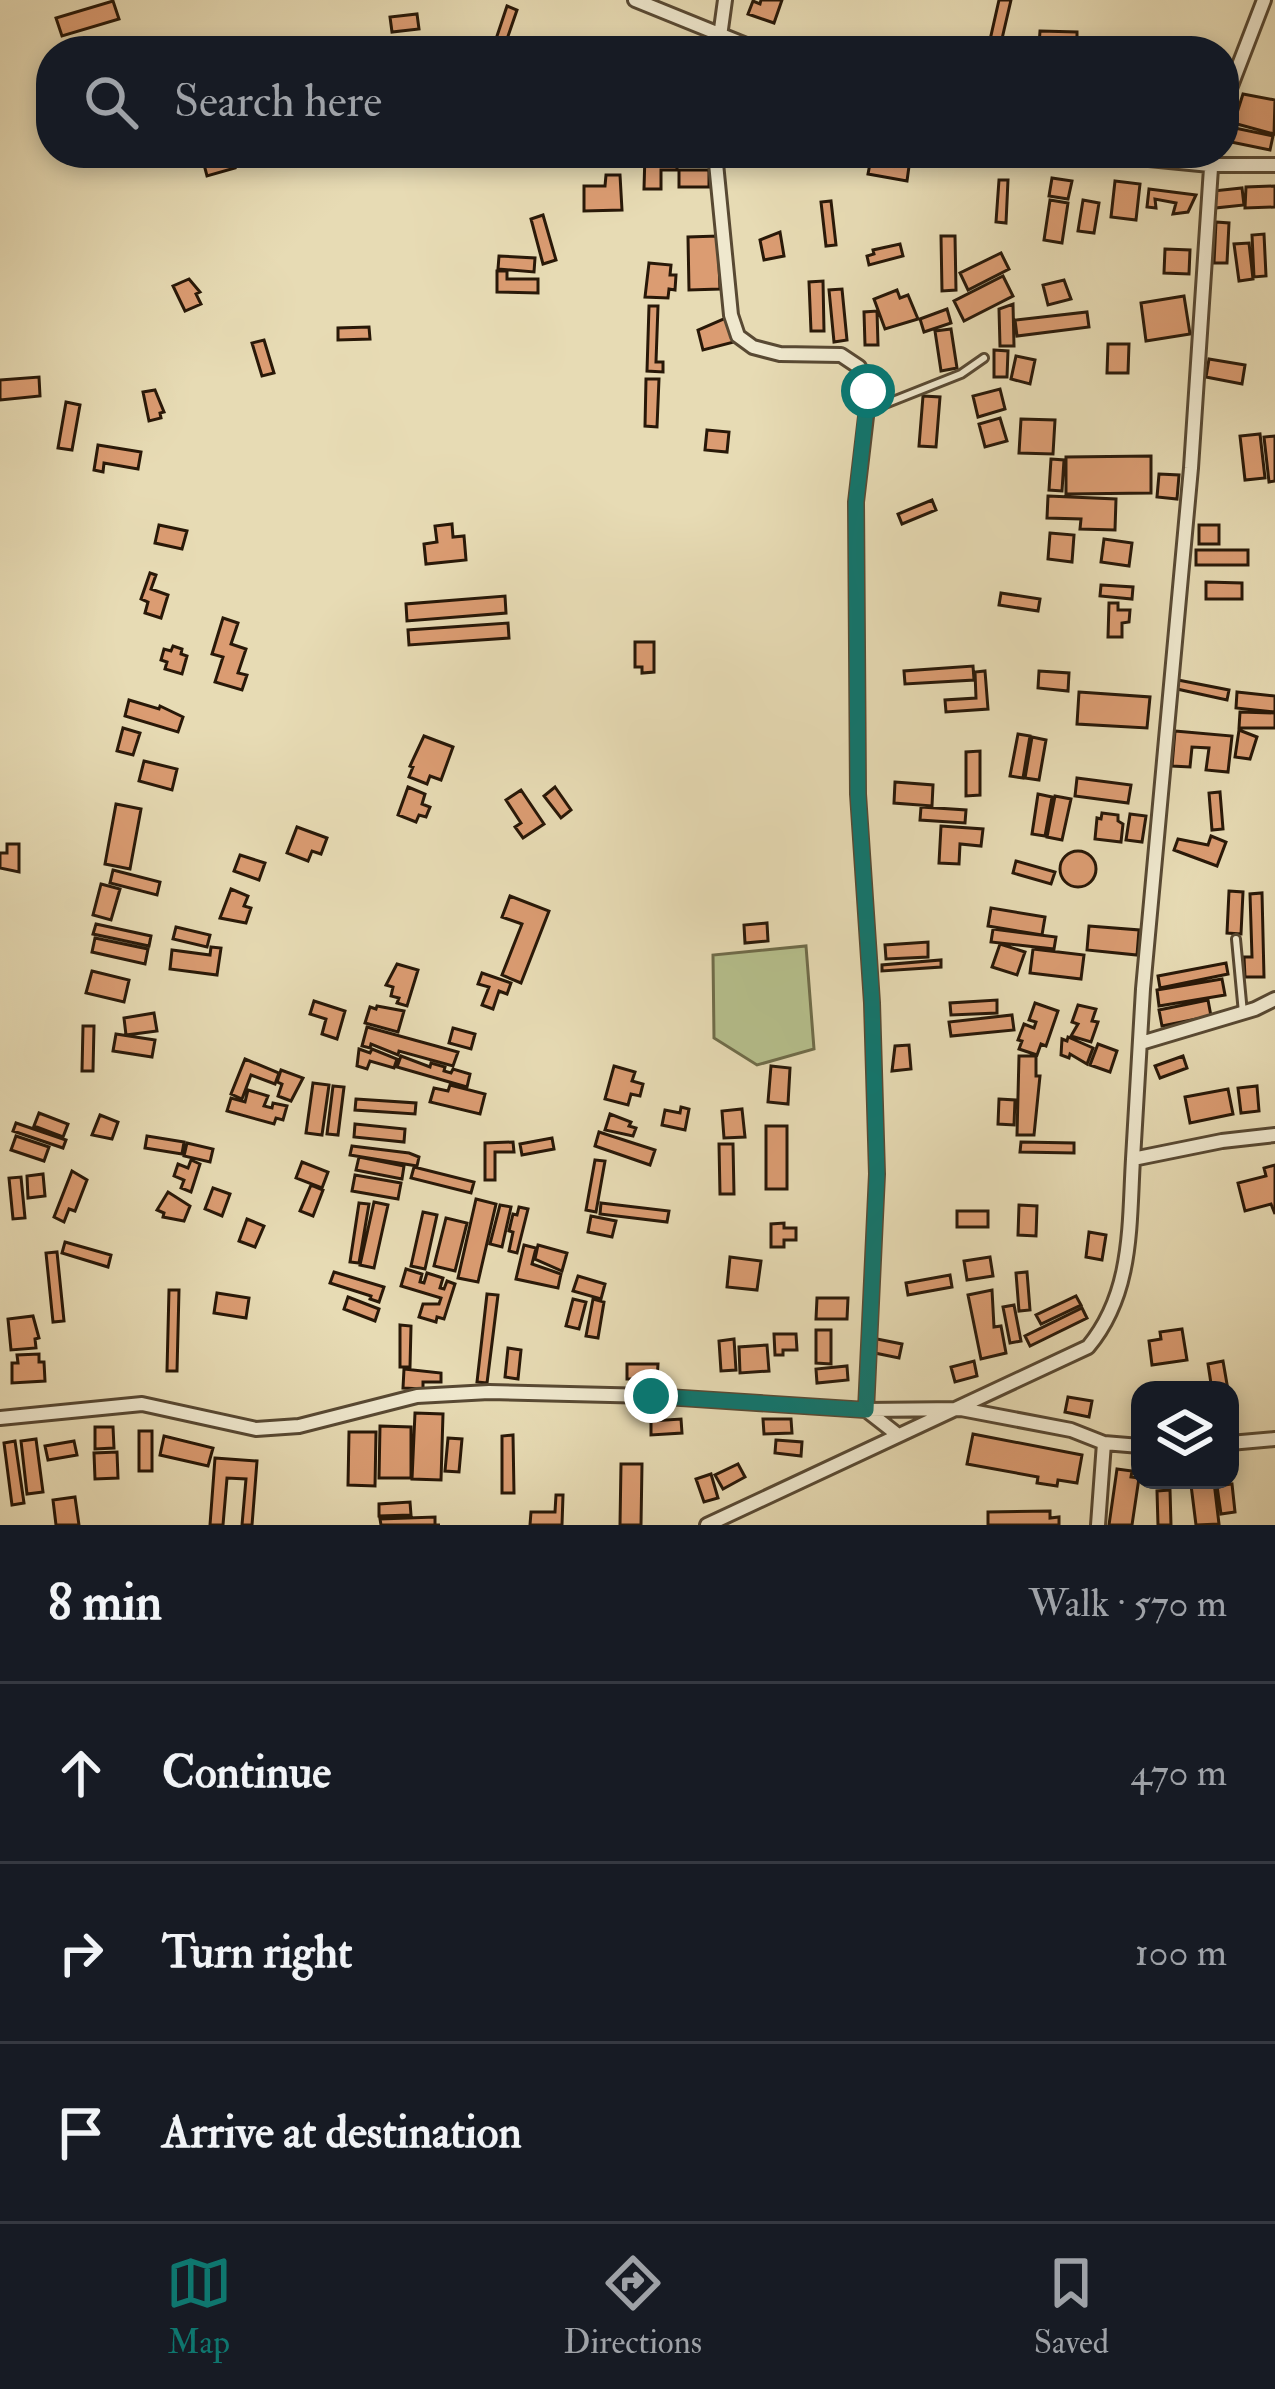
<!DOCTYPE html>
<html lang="en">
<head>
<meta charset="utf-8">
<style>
	body { margin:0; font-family:"IM FELL Double Pica",serif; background:#20242c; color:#f1f3f6 }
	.controls { position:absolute; right:36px; bottom:36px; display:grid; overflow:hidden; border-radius:24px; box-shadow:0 6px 18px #0003 }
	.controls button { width:108px; height:108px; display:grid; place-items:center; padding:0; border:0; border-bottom:3px solid #363941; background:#171b24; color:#f1f3f6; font:60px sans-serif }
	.stop { position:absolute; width:36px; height:36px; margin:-27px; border:9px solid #0f766e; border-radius:50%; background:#fff }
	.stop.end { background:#0f766e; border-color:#fff; box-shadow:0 3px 12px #0008 }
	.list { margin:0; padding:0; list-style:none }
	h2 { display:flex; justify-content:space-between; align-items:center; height:156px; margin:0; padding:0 48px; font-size:51px }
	h2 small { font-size:39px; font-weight:400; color:#9ea1a6 }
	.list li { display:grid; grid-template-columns:78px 1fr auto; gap:36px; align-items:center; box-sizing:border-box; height:180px; padding:0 48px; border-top:3px solid #363941 }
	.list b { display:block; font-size:45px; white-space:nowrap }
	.list em { font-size:39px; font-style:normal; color:#9ea1a6 }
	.icon { flex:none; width:66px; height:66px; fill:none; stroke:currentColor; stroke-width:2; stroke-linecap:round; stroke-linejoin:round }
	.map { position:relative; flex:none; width:1275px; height:1525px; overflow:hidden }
	.search { position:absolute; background:#171b24; box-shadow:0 6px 18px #0003; left:36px; right:36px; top:36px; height:132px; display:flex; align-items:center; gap:30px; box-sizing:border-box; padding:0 42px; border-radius:48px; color:#9ea1a6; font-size:45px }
	.sheet { height:696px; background:#171b24 }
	nav { display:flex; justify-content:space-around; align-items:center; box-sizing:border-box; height:168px; border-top:3px solid #363941; background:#171b24; font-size:33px; color:#9ea1a6 }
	nav a { display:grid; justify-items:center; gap:6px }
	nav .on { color:#0f766e }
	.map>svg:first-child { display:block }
</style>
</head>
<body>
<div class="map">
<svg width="1275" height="1525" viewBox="0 0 1275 1525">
	<rect width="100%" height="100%" fill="#e7dbb4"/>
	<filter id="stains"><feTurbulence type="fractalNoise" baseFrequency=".00167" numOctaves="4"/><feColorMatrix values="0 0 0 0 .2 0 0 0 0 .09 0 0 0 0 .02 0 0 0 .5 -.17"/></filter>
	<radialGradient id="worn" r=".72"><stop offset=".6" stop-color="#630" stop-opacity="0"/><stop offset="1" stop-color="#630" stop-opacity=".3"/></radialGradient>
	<!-- green -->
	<path fill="#b6c08d" stroke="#6f6c4a" stroke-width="3" d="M806 946 814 1049 757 1065 714 1038 713 955Z"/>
	<!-- building -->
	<path fill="#db9c72" stroke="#281808" stroke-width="3" d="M761 0H782L774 23 748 14 753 1 760 4Z
		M999 0H1011L1001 43 990 40Z
		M113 1 119 19 62 36 56 18Z
		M507 6 517 10 505 45 495 42Z
		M417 14 419 29 392 32 390 17Z
		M1040 31 1077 32V46L1039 45Z
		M1243 94 1275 100 1274 134 1237 124 1236 116Z
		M1230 127 1273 136 1270 150 1231 142Z
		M201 153H231L235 168 207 176Z
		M872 153 910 159 907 181 868 174Z
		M645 154H677V170H661V189H644Z
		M679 170H709V187H679Z
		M606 175H620L622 210 584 211V186H605Z
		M1052 178 1072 181 1068 199 1049 196Z
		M999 180H1008L1006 223 996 222Z
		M1115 181 1140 184 1136 220 1111 217Z
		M1275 186V207L1245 208 1246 187Z
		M1242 188 1244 205 1215 208 1213 191Z
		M1149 189 1196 195 1188 212 1173 214 1176 203 1155 199 1156 208 1147 207Z
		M1050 200 1068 203 1062 243 1044 240Z
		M1083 200 1099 203 1094 233 1078 231Z
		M831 201 836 245 826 246 821 202Z
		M543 215 556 260 543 264 531 219Z
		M1216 222 1229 223 1227 263H1214Z
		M780 232 784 256 764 260 760 240Z
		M1264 234 1266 276 1254 277 1252 235Z
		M718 236 720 289 689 290 688 237Z
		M941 236H955L956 290 942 291Z
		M1249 243 1253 279 1239 281 1234 244Z
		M900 244 903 256 869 265 867 256 874 254 873 250Z
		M1165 249 1190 250 1189 274 1164 273Z
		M1001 253 1009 269 968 290 960 273Z
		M499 256 535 258 534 272 498 269Z
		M649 263 671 265 670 275H676L675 290 669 289 668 298 645 297Z
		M497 271H507V279H538V293L497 292Z
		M1003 276 1013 296 964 321 954 301Z
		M189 279 200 292 196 294 201 304 185 311 173 286Z
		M1064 280 1071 299 1048 305 1043 285Z
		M823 281 824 331H811L809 282Z
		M842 289 847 340 834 342 829 290Z
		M897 290 900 298 908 295 918 319 885 329 874 299Z
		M1184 296 1190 334 1146 341 1141 303Z
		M1013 304 1014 346H1000L999 309Z
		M649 306H658L656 362H663V372L647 371Z
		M947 309 951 323 924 332 920 319Z
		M877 311 878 345H865L864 312Z
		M1087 312 1089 327 1017 336 1015 320Z
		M728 317 734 342 703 350 698 330Z
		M369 327 370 339 338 340V328Z
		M951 329 957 368 941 371 935 331Z
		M264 340 274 373 262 376 252 343Z
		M1108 344H1129L1128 373H1107Z
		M994 350 1008 351 1007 377H994Z
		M1016 356 1035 360 1030 384 1011 379Z
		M1209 359 1245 365 1242 384 1206 377Z
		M39 377 40 396 0 400V380Z
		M646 379H659L657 427 645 426Z
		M1000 389 1005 409 978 417 973 396Z
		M155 390 164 412 160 413 161 418 149 421 143 392Z
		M923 396 940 397 936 447 919 446Z
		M66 402 80 405 72 450 58 448Z
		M1000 418 1007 441 985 447 979 424Z
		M1021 419 1055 420 1053 454 1019 453Z
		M707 430 729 432 727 452 705 450Z
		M1260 434 1265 478 1245 480 1240 436Z
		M1275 436V481L1269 482 1264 437Z
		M98 445 141 452 138 469 104 463 103 472 94 470Z
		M1151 456V493L1066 494V457Z
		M1051 459 1064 460 1062 491 1049 490Z
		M1159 474 1179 475 1177 499 1157 497Z
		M1048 496 1116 499 1115 530 1080 529 1081 519 1047 518Z
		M932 500 936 510 902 524 898 514Z
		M452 524 453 537 464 536 466 560 426 564 424 544 437 542 435 526Z
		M159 525 187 531 182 549 155 543Z
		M1199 525H1219V544H1199Z
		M1050 533 1074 535 1072 562 1048 559Z
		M1104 539 1132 543 1129 566 1101 562Z
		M1196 550H1248V565H1196Z
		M150 573 156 575 151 589 168 595 161 618 145 613 148 602 141 599Z
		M1206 582 1242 583V599H1206Z
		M1101 585 1133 587 1132 599 1100 596Z
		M1001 593 1040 599 1038 611 999 605Z
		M505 596 506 613 407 621 406 604Z
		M1109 603H1118V610H1130L1129 622 1122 623V637H1108Z
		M223 618 238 623 231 644 246 649 238 673 247 675 242 690 215 682 223 657 212 654Z
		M508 623 509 638 409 645 408 630Z
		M635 642H654V672L642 673V667H635Z
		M173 646 182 649 181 654 187 656 182 674 165 669 167 662 161 660 164 649 171 651Z
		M973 666 974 680 905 684 904 671Z
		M985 671 988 709 946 712 945 700 976 698 975 672Z
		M1039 671 1069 673 1068 691 1038 688Z
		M1178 680 1229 690 1227 700 1177 689Z
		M1079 692 1150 697 1147 728 1077 724Z
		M1237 692 1275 696V712L1236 708Z
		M129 700 159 709 160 706 183 717 178 732 125 716Z
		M1240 712 1275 713V728H1239Z
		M123 728 140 733 133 755 117 751Z
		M1239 730 1257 737 1250 759 1235 757Z
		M1175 731 1232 736 1228 772 1206 770 1209 748 1192 747 1190 767 1172 766Z
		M1018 734 1030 736 1023 778 1010 776Z
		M424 736 453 747 441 780 430 776 427 784 409 777 413 767 410 766Z
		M1032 737 1046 740 1039 780 1025 778Z
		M980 751V795L966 796V752Z
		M144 761 177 769 172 790 139 781Z
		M1077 778 1131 785 1128 803 1075 796Z
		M895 782 933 785 932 806 894 803Z
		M408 787 425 794 422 804 430 807 426 817 419 815 416 822 398 815Z
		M555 787 571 810 561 818 544 796Z
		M521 790 544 824 523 838 515 827 521 823 506 800Z
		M1220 792 1223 829 1212 830 1209 793Z
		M1038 794 1052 797 1045 836 1032 834Z
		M1055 796 1071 799 1062 840 1047 837Z
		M116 804 141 809 130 869 105 864Z
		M921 807 966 810 965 823 920 820Z
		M1102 813 1118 815V821L1123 824 1121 842 1095 839 1097 818 1101 819Z
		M1130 814 1146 816 1142 842 1126 840Z
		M941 826 983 829 981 846 960 844 959 864 939 863Z
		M297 827 327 838 321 854 312 851 308 861 287 853Z
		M1211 836 1226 842 1217 866 1174 850 1178 839 1208 845Z
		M7 844H19V872L0 868V853H7Z
		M1060 869a18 18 0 1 1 36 0a18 18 0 1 1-36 0Z
		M240 855 265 863 259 880 234 871Z
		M1016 861 1055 872 1051 884 1013 873Z
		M113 870 160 882 157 895 110 883Z
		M101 884 120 889 111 920 93 915Z
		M231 889 248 896 244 906 251 908 246 923 220 918Z
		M1229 891 1243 892 1241 934 1227 933Z
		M1262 893 1264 977H1245L1244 957H1252L1250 894Z
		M510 896 549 911 521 983 502 975 522 924 502 917Z
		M991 908 1045 917 1042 935 988 926Z
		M767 923 768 941 745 943 744 925Z
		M96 924 151 936 149 946 93 934Z
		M1089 926 1139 930 1137 955 1087 950Z
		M176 927 210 935 207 947 173 939Z
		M993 929 1056 937 1054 949 991 942Z
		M95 938 148 949 145 964 92 952Z
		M928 942V957L886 959 885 945Z
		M1000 944 1025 952 1017 975 992 967Z
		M211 947 221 948 217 975 170 969 172 950 210 955Z
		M1033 949 1084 955 1081 979 1030 973Z
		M941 960V967L882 971V965Z
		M1226 963 1228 974 1160 988 1158 976Z
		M397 964 418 970 407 1006 397 1003 399 998 391 996 393 987 386 985Z
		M92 971 129 980 124 1002 86 993Z
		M482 973 511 983 507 994 499 991 493 1009 482 1005 489 987 478 984Z
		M1222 979 1225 995 1159 1006 1157 990Z
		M997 1000V1013L951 1015 950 1003Z
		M1208 1000 1211 1016 1162 1026 1159 1010Z
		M314 1001 345 1011 337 1039 322 1034 326 1019 310 1014Z
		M1035 1003 1058 1011 1046 1046 1041 1044 1037 1055 1019 1049 1022 1041 1018 1040 1024 1024 1034 1028 1036 1022 1029 1020Z
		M1078 1005 1096 1009 1092 1021 1098 1022 1091 1042 1071 1036 1078 1024 1072 1022Z
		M377 1006 404 1011 398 1032 365 1023 370 1007 376 1009Z
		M154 1013 157 1031 126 1035 124 1018Z
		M1012 1015 1014 1030 951 1036 949 1022Z
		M83 1026H94L93 1071H82Z
		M367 1027 458 1052 453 1066 399 1051 398 1055 371 1044 370 1048 362 1046Z
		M453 1028 475 1034 471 1049 449 1043Z
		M116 1034 155 1040 152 1057 113 1051Z
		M1068 1037 1093 1048 1087 1064 1070 1054 1069 1058 1061 1055 1062 1039 1067 1041Z
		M1098 1044 1117 1051 1110 1072 1090 1065Z
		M909 1045 911 1069 892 1071 895 1046Z
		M359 1049 370 1053 372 1049 397 1059 394 1068 370 1061 367 1069 357 1066Z
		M401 1056 430 1067 431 1063 445 1067 444 1071 451 1073 453 1069 470 1074 467 1087 397 1067Z
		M1019 1056H1036V1076H1040L1034 1135H1017Z
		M1183 1056 1187 1068 1160 1078 1155 1066Z
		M245 1059 279 1073 275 1084 251 1075 242 1099 231 1094Z
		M614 1066 635 1072 632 1081 643 1084 640 1096 631 1094 628 1105 605 1099Z
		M771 1066 790 1068 788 1104 768 1102Z
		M281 1070 303 1078 291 1101 278 1096 282 1084 277 1082Z
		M313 1083 329 1085 322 1135 306 1133Z
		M450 1085 485 1094 480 1114 430 1102 434 1088 448 1091Z
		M333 1086 344 1087 338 1135 327 1134Z
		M1257 1086 1259 1111 1241 1113 1238 1088Z
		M1228 1089 1233 1114 1190 1123 1185 1097Z
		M248 1090 268 1096 264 1106 272 1108 273 1103 287 1106 283 1120 276 1118 274 1124 227 1111 231 1098 245 1102Z
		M356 1099 416 1103 415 1114 355 1110Z
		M999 1099 1015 1100 1014 1125 998 1124Z
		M681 1107 689 1109 685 1130 662 1125 665 1110 680 1113Z
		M742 1109 745 1137 724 1138 722 1111Z
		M39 1113 68 1124 63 1137 34 1126Z
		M610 1114 631 1122 629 1126 636 1128 633 1136 605 1130Z
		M100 1115 118 1122 112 1139 92 1135Z
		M16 1123 66 1140 63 1148 13 1131Z
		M355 1124 405 1129 404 1142 354 1137Z
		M766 1126H787V1189H766Z
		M599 1132 655 1150 650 1165 595 1146Z
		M16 1136 49 1147 44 1161 11 1150Z
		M147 1136 184 1142 182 1154 145 1148Z
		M552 1138 554 1149 522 1155 520 1144Z
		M513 1142 514 1152H495V1180H485V1143Z
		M1021 1142 1074 1143V1153L1020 1152Z
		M187 1143 213 1149 210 1162 184 1156Z
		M719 1144H733L734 1194H720Z
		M352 1146 409 1153 419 1157 417 1166 350 1155Z
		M359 1157 404 1166 402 1179 356 1170Z
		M191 1160 200 1164 191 1192 181 1188 184 1180 174 1176 178 1164 188 1168Z
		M595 1160 605 1161 596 1212 586 1210Z
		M302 1162 328 1172 322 1188 296 1178Z
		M1275 1165V1214L1271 1204 1245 1211 1238 1183 1266 1176 1264 1168Z
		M414 1167 474 1182 471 1193 411 1178Z
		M72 1171 87 1180 75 1211 69 1209 64 1222 54 1217Z
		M43 1174 45 1196 28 1198 27 1176Z
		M355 1175 401 1183 398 1199 352 1191Z
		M21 1177 25 1218 13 1219 9 1178Z
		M311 1185 323 1190 313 1216 300 1211Z
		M213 1188 230 1194 222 1216 205 1209Z
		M168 1192 190 1206 184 1221 163 1217 164 1213 157 1210Z
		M476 1199 496 1204 478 1282 458 1278Z
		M374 1202 388 1205 374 1268 360 1265Z
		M359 1203 369 1204 359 1263 350 1262Z
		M601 1203 669 1211 667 1222 600 1214Z
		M500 1205 511 1207 502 1247 490 1244Z
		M1019 1205 1037 1206 1036 1236 1018 1235Z
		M519 1207 528 1209 517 1253 509 1251 513 1232 509 1231 513 1214 517 1215Z
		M957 1211H988V1227H957Z
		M423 1212 437 1215 425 1269 411 1266Z
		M591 1216 616 1221 612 1237 588 1232Z
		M446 1218 467 1223 455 1271 434 1266Z
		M247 1219 264 1226 255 1247 239 1241Z
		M784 1223V1228H796V1240H784V1247H771V1224Z
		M1089 1232 1106 1235 1102 1260 1086 1257Z
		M65 1242 111 1255 108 1267 62 1253Z
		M524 1245 536 1248 532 1264 561 1274 558 1288 516 1279Z
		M538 1245 567 1253 562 1271 535 1259Z
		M57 1252 64 1321 53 1322 46 1253Z
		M730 1257 761 1261 757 1290 727 1287Z
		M990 1257 993 1276 967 1280 964 1261Z
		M406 1269 422 1274 420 1282 424 1283 427 1273 443 1278 440 1288 444 1289 447 1281 455 1284 444 1319 437 1317 436 1322 419 1317 423 1304H439L441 1298 401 1286Z
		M334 1272 384 1287 379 1302 370 1299 371 1296 330 1283Z
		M1027 1272 1030 1310 1019 1311 1016 1273Z
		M950 1275 952 1287 908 1295 906 1283Z
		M578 1276 605 1284 601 1299 573 1291Z
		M169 1290H179L177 1371H167Z
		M992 1290 994 1327 1001 1326 1006 1353 981 1359 968 1295Z
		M217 1293 249 1298 246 1318 214 1313Z
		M487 1294 498 1295 487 1383 477 1382Z
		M1076 1296 1081 1305 1041 1324 1036 1315Z
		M348 1297 379 1309 375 1321 344 1309Z
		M817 1298H848L847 1319H816Z
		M573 1299 586 1302 579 1329 566 1326Z
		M593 1299 604 1302 598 1338 586 1336Z
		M1014 1305 1021 1341 1010 1343 1003 1307Z
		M1082 1308 1087 1318 1030 1346 1025 1336Z
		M33 1316 39 1338 35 1339 36 1348 11 1350 8 1319Z
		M400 1325 411 1326 410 1367H400Z
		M1182 1329 1187 1360 1152 1365 1149 1341 1161 1339 1160 1332Z
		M816 1330H831V1364L816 1363Z
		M774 1334H796L797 1350H783V1355H775Z
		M872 1338 902 1344 899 1358 870 1352Z
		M734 1339 736 1370 721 1371 719 1341Z
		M767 1345 769 1371 740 1373 739 1347Z
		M508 1348 521 1350 518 1379 505 1377Z
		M39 1354V1362H44L45 1381 12 1383V1363H18L17 1355Z
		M974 1361 977 1376 955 1382 951 1367Z
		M1223 1361 1228 1390H1212L1208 1364Z
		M627 1364H658L657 1379H627Z
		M847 1366 848 1380 817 1383 816 1369Z
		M404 1369 441 1373V1382H423V1389L403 1388Z
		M1068 1397 1092 1401 1089 1417 1065 1412Z
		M415 1413 443 1414 441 1480 412 1479Z
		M681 1419 682 1433 651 1435V1421Z
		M763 1419H791L792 1433 764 1434Z
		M380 1426 411 1427V1478H379Z
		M95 1427H113L114 1448 95 1449Z
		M139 1431H152V1471H139Z
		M349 1432H376L375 1486 348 1485Z
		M973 1434 1082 1455 1077 1483 1058 1480 1057 1486 1037 1483 1038 1477 967 1464Z
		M513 1435 514 1493H502V1436Z
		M164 1436 213 1448 208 1466 160 1455Z
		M448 1438 462 1439 459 1472 445 1471Z
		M36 1439 43 1492 27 1494 21 1441Z
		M776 1440 802 1442 801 1456 775 1453Z
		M15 1441 24 1503 12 1505 4 1443Z
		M74 1441 77 1455 48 1460 45 1446Z
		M117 1452 118 1478 95 1479 94 1453Z
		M215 1458 257 1461 252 1525H242L246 1479 227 1478 223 1525H210Z
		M621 1464H642L641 1525H620Z
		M738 1464 745 1477 723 1489 715 1475Z
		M1117 1469 1132 1471 1131 1477 1139 1478 1132 1525H1109Z
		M711 1474 718 1498 704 1502 696 1479Z
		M1214 1482 1219 1524 1196 1525 1191 1485Z
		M1232 1484 1235 1512 1221 1514 1217 1486Z
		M1170 1490 1171 1525H1158L1157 1491Z
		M556 1495H563L562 1525H530L531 1512H555Z
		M75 1497 79 1525H56L53 1500Z
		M410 1502 411 1515 379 1516V1504Z
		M1050 1511V1518L1059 1517V1525H988V1512Z
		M435 1517V1525H440H381L380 1519Z"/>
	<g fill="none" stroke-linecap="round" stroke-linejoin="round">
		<defs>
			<path id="lane" d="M870 410 961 374 984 358
				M1236 939 1243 1013"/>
			<path id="street" d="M635 0 761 51
				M718 51 725 0
				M1224 104 1264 0
				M715 153 731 315 738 336 753 347 780 354 841 355 859 367 869 391 856 502 858 794 872 1003 877 1174 866 1410 898 1435
				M1088 153 1210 165H1275
				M1141 1043 1255 1009 1275 999
				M1133 1159 1143 989 1191 468 1212 153
				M0 1418 142 1404 256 1429 299 1426 417 1396 489 1392 651 1396 866 1410 961 1409 1071 1430 1104 1443 1140 1446
				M1230 1443 1275 1439
				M707 1525 1088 1347C1133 1293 1129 1226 1133 1159L1222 1141 1275 1135
				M1098 1525 1104 1443"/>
		</defs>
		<!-- lane casing -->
		<use href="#lane" stroke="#584933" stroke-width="12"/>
		<!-- street casing -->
		<use href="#street" stroke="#584933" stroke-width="18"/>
		<!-- lane -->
		<use href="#lane" stroke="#efe8ce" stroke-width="6"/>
		<!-- street -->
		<use href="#street" stroke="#efe8ce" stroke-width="12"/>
	</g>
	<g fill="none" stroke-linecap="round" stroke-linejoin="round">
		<!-- route -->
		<path stroke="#0f766e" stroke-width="15" d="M651 1396 866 1410 877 1174 872 1003 858 794 856 502 868 391"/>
	</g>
	<rect width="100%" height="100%" filter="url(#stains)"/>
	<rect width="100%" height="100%" fill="url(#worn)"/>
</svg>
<div class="controls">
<button><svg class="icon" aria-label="layers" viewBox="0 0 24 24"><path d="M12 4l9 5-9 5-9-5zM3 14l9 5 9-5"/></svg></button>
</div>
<div class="stop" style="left:868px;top:391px"></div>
<div class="stop end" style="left:651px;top:1396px"></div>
<div class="search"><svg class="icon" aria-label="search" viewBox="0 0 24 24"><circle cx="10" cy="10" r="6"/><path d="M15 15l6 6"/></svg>Search here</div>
</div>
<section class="sheet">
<h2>8 min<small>Walk · 570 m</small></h2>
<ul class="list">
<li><svg class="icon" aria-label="ahead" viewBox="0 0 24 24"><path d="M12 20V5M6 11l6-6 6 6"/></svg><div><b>Continue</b></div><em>470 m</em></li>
<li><svg class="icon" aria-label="right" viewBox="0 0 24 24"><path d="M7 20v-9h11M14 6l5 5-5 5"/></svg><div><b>Turn right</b></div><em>100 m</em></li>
<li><svg class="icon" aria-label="arrive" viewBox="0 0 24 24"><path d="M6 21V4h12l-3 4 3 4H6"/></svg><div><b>Arrive at destination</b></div></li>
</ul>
</section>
<nav>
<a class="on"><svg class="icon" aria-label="map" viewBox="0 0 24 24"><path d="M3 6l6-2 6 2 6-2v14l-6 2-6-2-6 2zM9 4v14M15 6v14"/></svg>Map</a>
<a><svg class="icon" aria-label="directions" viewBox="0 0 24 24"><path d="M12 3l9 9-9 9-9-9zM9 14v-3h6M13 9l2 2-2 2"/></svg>Directions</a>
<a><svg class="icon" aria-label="saved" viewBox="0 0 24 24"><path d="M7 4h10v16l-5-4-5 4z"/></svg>Saved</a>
</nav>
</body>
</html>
